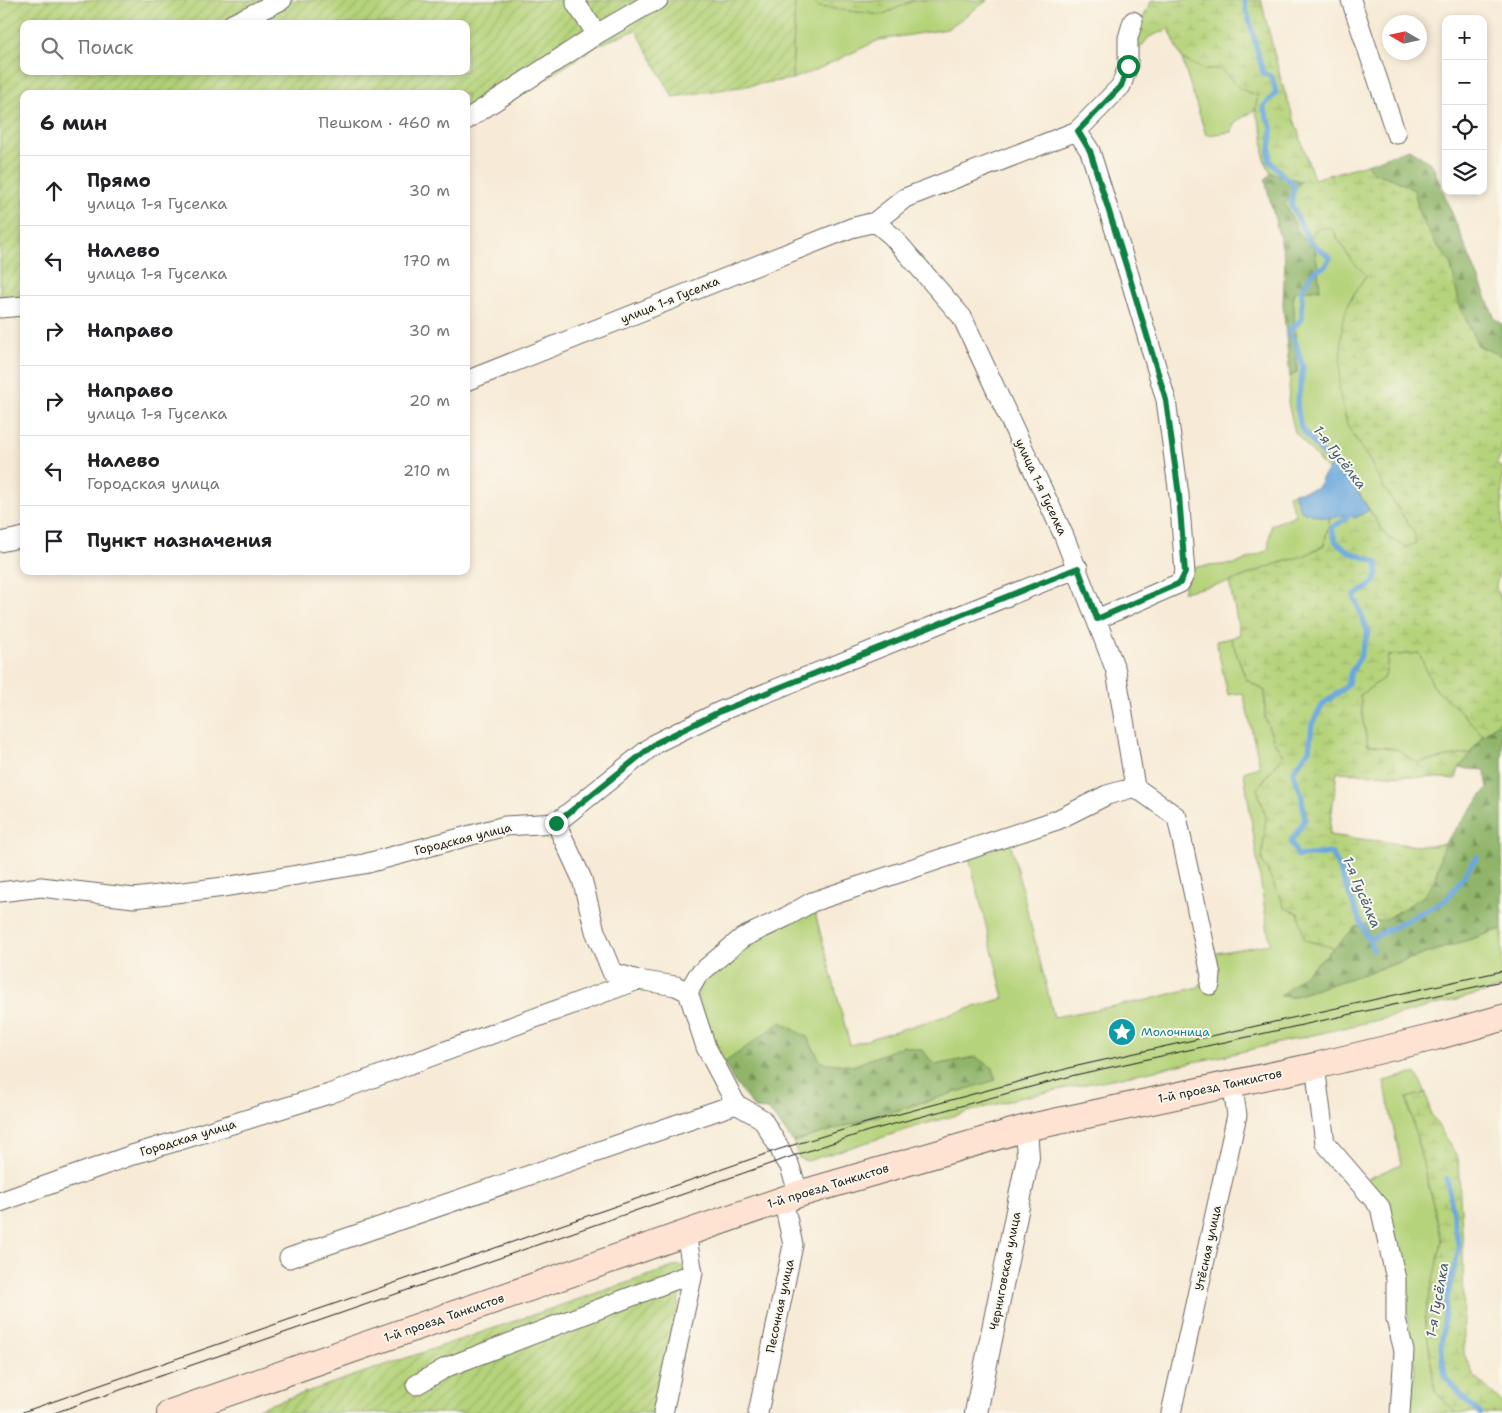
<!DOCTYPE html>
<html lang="ru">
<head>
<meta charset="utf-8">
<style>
	body { margin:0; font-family:"Shantell Sans",sans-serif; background:#f6f6f6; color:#202124 }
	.controls { position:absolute; right:15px; top:15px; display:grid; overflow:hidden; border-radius:10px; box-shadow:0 2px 8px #0003 }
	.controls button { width:45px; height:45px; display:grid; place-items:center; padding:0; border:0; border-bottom:1px solid #e0e0e0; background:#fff; color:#202124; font:25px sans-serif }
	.compass { position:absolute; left:1382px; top:15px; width:45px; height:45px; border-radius:50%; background:#fff; box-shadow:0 2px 8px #0003; rotate:279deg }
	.stop { position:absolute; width:15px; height:15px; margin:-11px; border:4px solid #0b8043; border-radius:50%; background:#fff }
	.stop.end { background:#0b8043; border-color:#fff; box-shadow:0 1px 5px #0008 }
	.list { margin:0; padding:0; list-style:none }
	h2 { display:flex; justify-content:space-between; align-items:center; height:65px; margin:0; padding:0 20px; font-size:21px }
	h2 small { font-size:16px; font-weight:400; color:#757577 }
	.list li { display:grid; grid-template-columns:32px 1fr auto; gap:15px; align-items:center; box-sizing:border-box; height:70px; padding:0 20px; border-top:1px solid #e0e0e0 }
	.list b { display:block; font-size:19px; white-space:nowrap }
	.list p { margin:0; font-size:16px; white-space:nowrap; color:#757577 }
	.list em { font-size:16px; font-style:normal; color:#757577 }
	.icon { flex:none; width:28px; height:28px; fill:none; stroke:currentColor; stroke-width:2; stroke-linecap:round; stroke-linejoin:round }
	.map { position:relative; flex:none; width:1502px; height:1413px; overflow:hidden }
	.search { position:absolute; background:#fff; box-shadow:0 2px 8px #0003; left:20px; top:20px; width:450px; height:55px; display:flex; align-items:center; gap:12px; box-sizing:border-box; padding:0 18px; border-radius:10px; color:#757577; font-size:19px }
	.panel { position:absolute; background:#fff; box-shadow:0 2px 8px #0003; left:20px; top:90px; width:450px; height:485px; border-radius:10px }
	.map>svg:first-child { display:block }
</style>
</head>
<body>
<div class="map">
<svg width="1502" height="1413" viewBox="0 0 1502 1413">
	<defs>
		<pattern id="forest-firs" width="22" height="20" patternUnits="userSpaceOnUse" patternTransform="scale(1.25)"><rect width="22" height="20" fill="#90b56a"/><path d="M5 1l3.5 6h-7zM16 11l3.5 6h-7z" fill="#759256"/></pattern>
		<pattern id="wetland-marsh" width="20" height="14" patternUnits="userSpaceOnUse" patternTransform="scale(1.25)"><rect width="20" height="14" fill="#b5d37a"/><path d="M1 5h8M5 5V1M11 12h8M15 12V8" fill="none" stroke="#9bb569"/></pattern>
		<pattern id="garden-furrows" width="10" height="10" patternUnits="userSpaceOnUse" patternTransform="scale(1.25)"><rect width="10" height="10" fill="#b5d37a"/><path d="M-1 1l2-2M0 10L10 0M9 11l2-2" fill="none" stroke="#9bb569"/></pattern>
	</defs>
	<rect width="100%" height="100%" fill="#fbf7ec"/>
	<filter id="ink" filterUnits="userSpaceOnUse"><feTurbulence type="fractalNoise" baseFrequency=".02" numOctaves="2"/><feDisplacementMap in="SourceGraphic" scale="10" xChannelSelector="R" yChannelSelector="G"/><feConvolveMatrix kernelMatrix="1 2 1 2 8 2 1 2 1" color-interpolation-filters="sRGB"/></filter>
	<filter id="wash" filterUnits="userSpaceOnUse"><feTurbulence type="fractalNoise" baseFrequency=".0096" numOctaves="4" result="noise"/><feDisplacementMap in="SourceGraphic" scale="20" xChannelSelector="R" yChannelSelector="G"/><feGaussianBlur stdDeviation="1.12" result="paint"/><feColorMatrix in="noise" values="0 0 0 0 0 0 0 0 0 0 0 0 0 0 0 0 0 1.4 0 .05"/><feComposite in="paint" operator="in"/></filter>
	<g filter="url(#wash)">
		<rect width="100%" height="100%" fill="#f7ebd7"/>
		<!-- grass -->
		<path fill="#b5d37a" stroke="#68784b" d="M795 0H811L819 7 881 15 915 0H988L947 29 879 40 816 70 792 79Z
			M1182 59 1205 70 1221 69 1239 88 1258 96 1255 110 1235 122 1231 132 1206 135Z
			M1331 227 1351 260 1366 275 1349 302 1339 391 1348 427 1369 459 1384 488 1414 532 1416 544 1406 547 1387 537 1357 490 1351 472 1332 465 1327 470 1295 432 1288 403 1290 377 1297 372 1293 292 1316 252 1309 240 1316 229Z
			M1294 493 1301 511 1330 518 1324 545 1304 556 1279 563 1229 582 1183 592 1191 567 1236 564 1268 550 1271 525 1296 515 1288 495Z
			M1231 638 1246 679 1265 691V718L1274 741 1283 756 1271 770 1257 789 1266 817 1262 860 1285 908 1298 912 1305 940 1334 948 1281 996 1292 997 1502 929V988L1386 1018 1223 1056 1019 1098 928 1123 807 1161 799 1158 793 1142 995 1080 975 1057 935 1065 922 1050 903 1046 853 1066 821 1062 807 1037 724 1063 711 1044 697 995 702 976 744 942 814 909 850 1045 1004 998 969 857 1010 842 1054 1017 1147 1000 1198 987 1205 979 1216 953 1270 944 1244 772 1260 766 1243 693 1228 695 1216 641Z
			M1420 653 1434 688 1457 708 1483 735 1471 753 1416 763 1397 749 1368 745 1363 721 1360 695 1385 677 1388 656Z
			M1416 1073 1426 1093 1407 1098 1442 1241 1425 1317 1435 1391 1456 1413H1411L1415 1364 1402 1279 1367 1179 1401 1164 1384 1081Z"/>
		<!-- forest -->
		<path fill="url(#forest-firs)" stroke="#566843" d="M1409 149 1432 164 1495 319 1502 324V356L1478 346 1460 307 1450 262 1436 244 1420 217 1414 190 1393 179 1374 173 1367 164Z
			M1271 173 1301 181V238L1309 240 1316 252 1320 289 1293 292 1297 372 1290 377 1283 305 1285 259 1265 180Z
			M1502 719V929L1292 997 1280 996 1334 948 1355 927 1434 881 1444 844 1488 788 1485 770 1459 768 1483 735Z
			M781 1022 807 1037 821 1062 853 1066 903 1046 922 1050 935 1065 975 1057 993 1068 996 1080 793 1142 769 1110 755 1109 733 1080 724 1063Z"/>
		<!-- wetland -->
		<path fill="url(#wetland-marsh)" stroke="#68784b" d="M811 0H915L881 15 819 7Z
			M1152 0H1261L1281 80 1314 179 1367 164 1374 173 1393 179 1414 190 1420 217 1436 244 1450 262 1460 307 1478 346 1502 356V453L1496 465 1502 467V555L1496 587 1502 603V719L1483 735 1457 708 1434 688 1419 653 1388 656 1385 677 1360 695 1363 721 1368 745 1397 749 1416 763 1471 753 1459 768 1456 779 1337 772 1329 835 1418 846 1444 844 1434 881 1425 895 1388 918 1355 927 1334 948 1305 940 1298 913 1285 908 1262 860 1266 817 1257 789 1283 756 1274 741 1265 718V691L1246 679 1231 638 1240 634 1229 582 1279 563 1304 556 1324 545 1330 518C1339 515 1346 512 1355 518L1369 510 1387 537 1406 547 1416 543 1414 532 1384 488 1369 459 1348 427 1339 391 1342 323 1349 302 1366 275 1351 260 1331 227 1316 229 1309 240 1301 238 1285 204 1301 181 1271 173 1264 159 1263 133 1255 110 1258 96 1239 88 1221 69 1205 70 1182 59 1169 29 1149 37 1136 53V32Z
			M1426 1093 1431 1114 1458 1158 1463 1249 1464 1354 1474 1376 1502 1402V1413H1456L1435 1391 1425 1317 1442 1241 1407 1098Z"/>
		<!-- garden -->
		<path fill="url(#garden-furrows)" stroke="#68784b" fill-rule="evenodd" d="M0 0H795L792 79 673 97 636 30 598 45 466 131V94H24V308L0 313ZM24 24H466V71H24Z
			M679 1265 685 1266 659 1413H245Z"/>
		<!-- water -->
		<path fill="#6aa7dc" stroke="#43627c" d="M1335 462 1351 472 1357 490 1369 510 1355 518C1345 511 1340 518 1330 518 1323 518 1309 513 1301 511L1294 493 1317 488 1327 470Z"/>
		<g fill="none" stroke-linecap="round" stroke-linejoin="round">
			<!-- stream -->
			<path stroke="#6aa7dc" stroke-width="5.5" d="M1244 0 1263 73 1272 77 1276 93 1263 107 1272 129 1269 160 1282 174 1294 185 1291 204 1309 240 1330 258 1325 266 1314 271 1302 289V319L1288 332 1296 344 1303 368 1297 406 1301 428 1336 470
				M1355 509 1345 519 1331 528 1336 542 1349 552 1377 562C1379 585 1371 585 1354 596L1368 632 1360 657 1351 672 1347 686 1323 704 1312 724 1309 750 1293 772 1301 793 1305 819 1291 842 1298 856 1332 853C1347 884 1357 918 1373 949
				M1369 940 1447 899 1477 857
				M1447 1179 1459 1249 1447 1297 1441 1347 1445 1377 1472 1407 1480 1413"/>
		</g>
	</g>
	<g filter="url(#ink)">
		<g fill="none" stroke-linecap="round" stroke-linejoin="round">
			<defs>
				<path id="minor" d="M576 0V4L597 34
					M1351 0 1396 134
					M232 24 282 0
					M466 120 597 34 645 6 658 0
					M1077 131 1090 151 1129 275 1166 400 1179 495 1185 573 1180 583 1097 619
					M875 222 892 236 962 317 1064 536 1116 671 1135 787
					M0 308 24 306
					M466 381 851 228 875 222 905 198 1077 131 1121 86 1128 66V38L1133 21
					M0 542 24 537
					M556 823 582 879 595 931 612 972 638 980
					M0 892 41 887 134 898 224 887 364 864 505 826 556 823 656 743 721 711 1078 568
					M1315 1066 1325 1143 1380 1207 1396 1279V1319L1404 1351 1400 1413
					M799 1194 789 1164 784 1159 780 1149 762 1119 736 1104 706 1047 688 992 698 975 742 938 786 917 812 902 1057 820 1107 795 1135 787 1177 817 1211 975 1210 985
					M0 1202 135 1154 329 1094 638 980 676 986 688 992
					M289 1258 736 1104
					M416 1385 447 1367 693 1273
					M663 1413 693 1273 686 1234
					M758 1413 793 1245 783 1199
					M1171 1413 1237 1115 1232 1083"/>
				<path id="tertiary" d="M976 1413 1028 1157 1026 1128"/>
				<path id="secondary" d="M170 1413 799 1194 1026 1128 1315 1066 1435 1037 1502 1018"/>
			</defs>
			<!-- minor casing -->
			<use href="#minor" stroke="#69645d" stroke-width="21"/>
			<!-- tertiary casing -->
			<use href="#tertiary" stroke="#69645d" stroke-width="24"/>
			<!-- secondary casing -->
			<use href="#secondary" stroke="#69645d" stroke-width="28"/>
			<!-- minor -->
			<use href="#minor" stroke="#fff" stroke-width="19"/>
			<!-- tertiary -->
			<use href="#tertiary" stroke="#fff" stroke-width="22"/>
			<!-- secondary -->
			<use href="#secondary" stroke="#fee3d2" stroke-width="26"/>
			<!-- tram -->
			<path stroke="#1c1c1c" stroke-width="1" d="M20 1413 780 1149 866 1123 1073 1067 1502 971
				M54 1413 784 1159 868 1131 1075 1075 1502 981"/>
		</g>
	</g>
	<g fill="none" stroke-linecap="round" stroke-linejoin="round" filter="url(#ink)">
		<!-- route -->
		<path stroke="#0b8043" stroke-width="6" d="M556 823 656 743 721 711 1078 568 1097 619 1180 583 1185 573 1179 495 1166 400 1129 275 1090 151 1078 131 1121 86 1128 66"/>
	</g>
	<!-- icons -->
	<defs>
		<symbol id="sight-disc" viewBox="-11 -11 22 22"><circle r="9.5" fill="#0f9aa8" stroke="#fbf7ec"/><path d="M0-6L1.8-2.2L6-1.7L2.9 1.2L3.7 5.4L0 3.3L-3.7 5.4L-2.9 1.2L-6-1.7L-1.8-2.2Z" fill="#fff"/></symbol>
	</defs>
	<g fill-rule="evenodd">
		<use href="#sight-disc" x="1106" y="1016" width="32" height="32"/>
	</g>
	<g text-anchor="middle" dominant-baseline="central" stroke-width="4" stroke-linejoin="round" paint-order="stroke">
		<!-- street labels -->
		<g font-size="12" fill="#1c1c1c" stroke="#fbf7ec">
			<text transform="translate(670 300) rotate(-22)">улица 1-я Гуселка</text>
			<text transform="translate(1041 487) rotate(65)">улица 1-я Гуселка</text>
			<text transform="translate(463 839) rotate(-14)">Городская улица</text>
			<text transform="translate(1220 1086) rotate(-12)">1-й проезд Танкистов</text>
			<text transform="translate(188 1138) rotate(-17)">Городская улица</text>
			<text transform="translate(828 1186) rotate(-17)">1-й проезд Танкистов</text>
			<text transform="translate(1208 1248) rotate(-78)">Утёсная улица</text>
			<text transform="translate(1005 1271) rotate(-79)">Черниговская улица</text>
			<text transform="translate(780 1306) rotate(-78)">Песочная улица</text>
			<text transform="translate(444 1318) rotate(-19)">1-й проезд Танкистов</text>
		</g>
		<!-- culture labels -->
		<g font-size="12" fill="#0d838f" stroke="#fbf7ec" text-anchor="start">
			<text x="1141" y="1032">Молочница</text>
		</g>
		<!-- water labels -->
		<g font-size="14" font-style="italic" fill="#3f5b72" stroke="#fbf7ec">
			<text transform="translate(1340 457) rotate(52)">1-я Гусёлка</text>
			<text transform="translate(1362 892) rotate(67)">1-я Гусёлка</text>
			<text transform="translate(1437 1300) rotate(-80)">1-я Гусёлка</text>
		</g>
	</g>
</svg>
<div class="controls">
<button>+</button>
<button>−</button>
<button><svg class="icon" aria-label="locate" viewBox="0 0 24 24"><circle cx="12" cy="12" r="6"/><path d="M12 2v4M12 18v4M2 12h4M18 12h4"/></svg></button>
<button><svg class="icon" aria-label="layers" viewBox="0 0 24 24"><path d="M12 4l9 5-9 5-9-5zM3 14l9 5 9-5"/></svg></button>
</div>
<svg class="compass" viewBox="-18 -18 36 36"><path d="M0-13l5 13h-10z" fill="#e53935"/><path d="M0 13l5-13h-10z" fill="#757577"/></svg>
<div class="stop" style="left:1128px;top:66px"></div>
<div class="stop end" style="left:556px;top:823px"></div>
<div class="search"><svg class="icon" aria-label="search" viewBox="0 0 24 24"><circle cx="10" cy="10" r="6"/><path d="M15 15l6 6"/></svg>Поиск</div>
<section class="panel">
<h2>6 мин<small>Пешком · 460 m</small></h2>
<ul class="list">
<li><svg class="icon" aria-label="ahead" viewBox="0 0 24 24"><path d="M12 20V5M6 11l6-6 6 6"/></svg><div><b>Прямо</b><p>улица 1-я Гуселка</p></div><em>30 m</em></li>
<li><svg class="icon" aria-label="left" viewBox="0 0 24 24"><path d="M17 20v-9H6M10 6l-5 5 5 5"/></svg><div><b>Налево</b><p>улица 1-я Гуселка</p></div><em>170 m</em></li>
<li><svg class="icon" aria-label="right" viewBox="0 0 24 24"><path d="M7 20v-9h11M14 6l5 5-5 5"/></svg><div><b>Направо</b></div><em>30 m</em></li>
<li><svg class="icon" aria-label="right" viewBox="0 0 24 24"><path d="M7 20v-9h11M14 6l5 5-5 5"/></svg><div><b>Направо</b><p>улица 1-я Гуселка</p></div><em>20 m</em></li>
<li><svg class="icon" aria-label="left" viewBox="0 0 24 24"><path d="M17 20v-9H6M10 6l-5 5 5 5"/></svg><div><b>Налево</b><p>Городская улица</p></div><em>210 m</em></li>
<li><svg class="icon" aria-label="arrive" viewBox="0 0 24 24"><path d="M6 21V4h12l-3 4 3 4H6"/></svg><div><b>Пункт назначения</b></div></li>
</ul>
</section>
</div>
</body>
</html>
